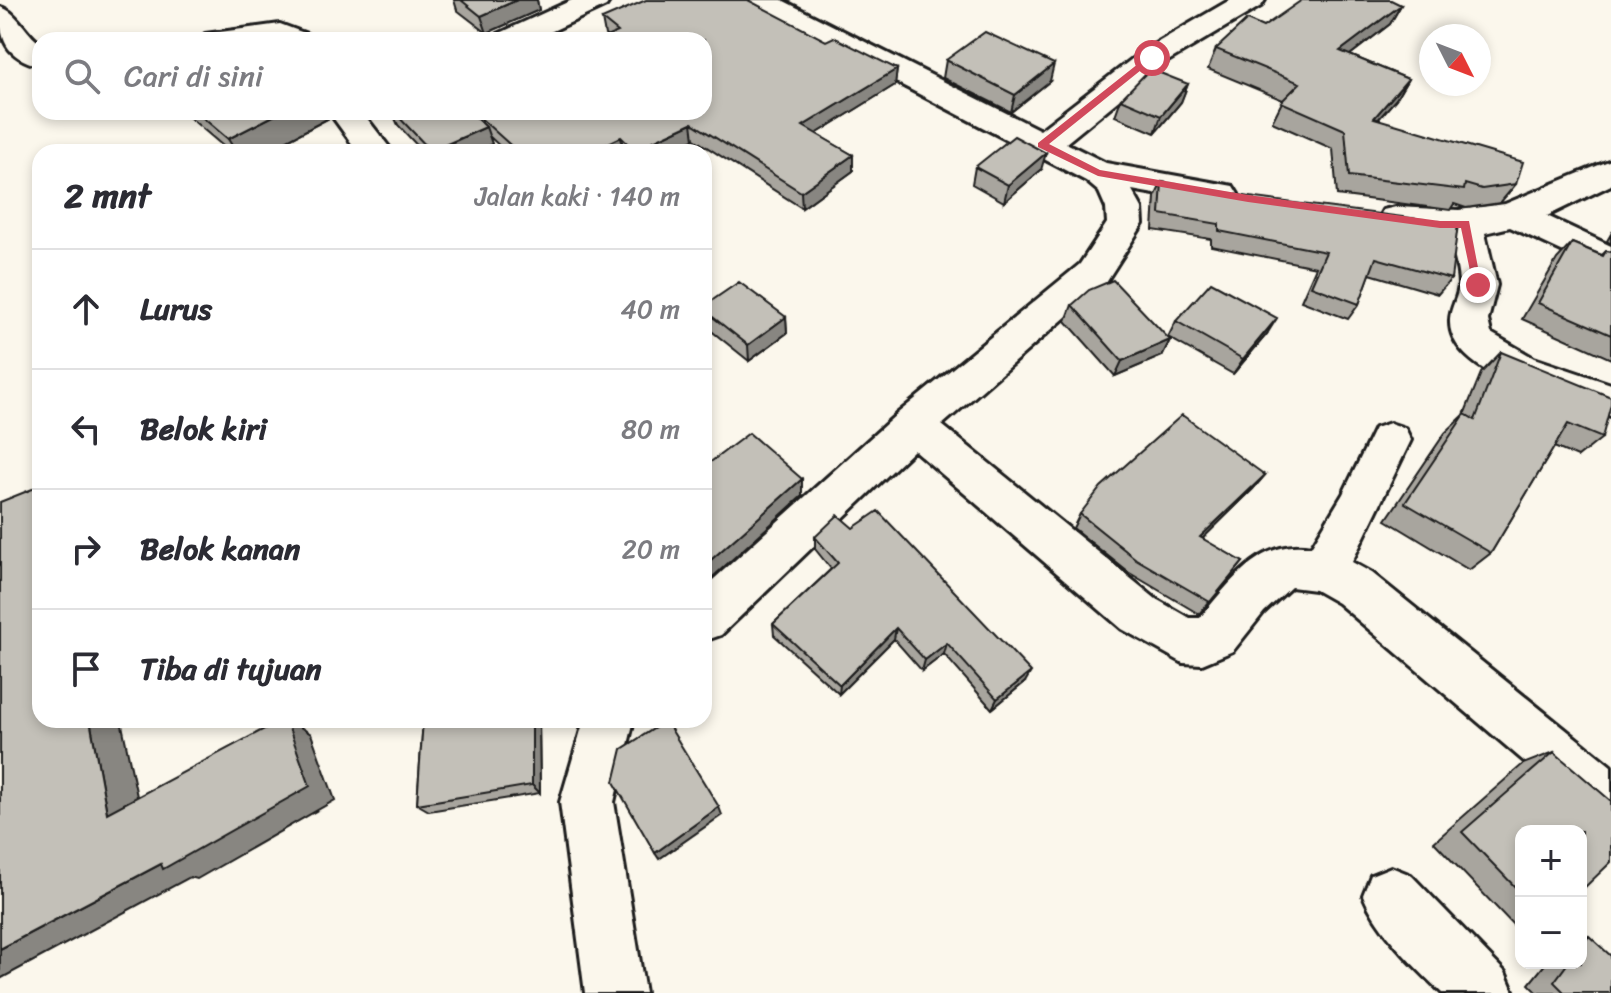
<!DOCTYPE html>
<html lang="id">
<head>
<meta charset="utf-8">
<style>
	body { margin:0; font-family:Sriracha,sans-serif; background:#f2f2f3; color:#2b2b33 }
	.controls { position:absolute; right:24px; bottom:24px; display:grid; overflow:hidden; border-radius:16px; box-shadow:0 4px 12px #0003 }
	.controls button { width:72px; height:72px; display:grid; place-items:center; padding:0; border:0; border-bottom:2px solid #e1e1e2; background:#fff; color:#2b2b33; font:40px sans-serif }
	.compass { position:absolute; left:1419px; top:24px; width:72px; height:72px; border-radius:50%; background:#fff; box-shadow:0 4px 12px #0003; rotate:132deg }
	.stop { position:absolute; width:24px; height:24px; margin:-18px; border:6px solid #d1495b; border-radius:50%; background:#fff }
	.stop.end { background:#d1495b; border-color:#fff; box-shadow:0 2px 8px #0008 }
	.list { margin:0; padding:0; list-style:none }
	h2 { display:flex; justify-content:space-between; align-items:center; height:104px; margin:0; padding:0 32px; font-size:34px }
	h2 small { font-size:26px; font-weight:400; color:#7c7c81 }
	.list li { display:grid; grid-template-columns:52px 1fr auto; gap:24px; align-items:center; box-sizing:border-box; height:120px; padding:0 32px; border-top:2px solid #e1e1e2 }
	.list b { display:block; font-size:30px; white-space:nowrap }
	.list em { font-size:26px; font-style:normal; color:#7c7c81 }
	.icon { flex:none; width:44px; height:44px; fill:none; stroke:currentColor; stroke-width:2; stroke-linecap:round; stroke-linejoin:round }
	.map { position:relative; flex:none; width:1611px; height:993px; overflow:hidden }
	.search { position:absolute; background:#fff; box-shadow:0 4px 12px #0003; left:32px; top:32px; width:680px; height:88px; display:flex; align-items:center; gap:20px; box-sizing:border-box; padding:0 28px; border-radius:24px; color:#7c7c81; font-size:30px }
	.panel { position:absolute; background:#fff; box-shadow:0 4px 12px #0003; left:32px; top:144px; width:680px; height:584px; border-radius:24px }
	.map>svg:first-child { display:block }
</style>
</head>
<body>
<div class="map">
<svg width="1611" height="993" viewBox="0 0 1611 993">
	<rect width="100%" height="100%" fill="#fbf7ec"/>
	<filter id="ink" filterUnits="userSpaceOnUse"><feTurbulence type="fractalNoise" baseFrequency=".0125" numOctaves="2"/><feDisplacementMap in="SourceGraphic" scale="16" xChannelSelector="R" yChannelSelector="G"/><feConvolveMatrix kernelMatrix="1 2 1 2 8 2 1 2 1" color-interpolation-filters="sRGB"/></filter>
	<g filter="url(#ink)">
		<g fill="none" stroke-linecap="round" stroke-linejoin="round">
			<defs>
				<path id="street" d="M572 0H610L606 6 533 40H494L498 34Z
					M746 0H782L1040 130 1141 52 1230 0H1265L1261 6 1163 64 1066 143 1106 163 1233 186 1238 194 1233 202 1221 206 1132 190 1142 208 1143 224 1106 282 942 425 1156 599 1189 618H1200C1228 585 1261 537 1311 547L1343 494 1375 428 1390 423 1405 428 1411 440 1352 562 1372 573 1611 766V827L1592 819 1338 603 1315 590 1291 587 1264 612 1233 651 1202 664 1183 663 1122 629 914 450 721 635 704 641V588L898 413 1080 264 1107 223 1106 208 1099 192 1086 181 750 6Z
					M0 7C18 12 25 33 40 43V66C5 57 0 40 0 7Z
					M280 24 307 34 311 40H201L205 34Z
					M329 112H362L393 152H358Z
					M1611 160V185L1547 216 1611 246V274L1510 227 1485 233 1497 285 1488 320 1491 333 1534 358 1611 384V416C1569 405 1447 376 1450 320 1450 308 1459 296 1459 284 1459 268 1452 250 1449 235L1383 228 1378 219 1383 210 1396 207 1459 210 1505 204Z
					M584 720H634L614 802 645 993H585L560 802Z
					M1391 867 1411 875 1505 972 1514 993H1442C1413 965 1378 932 1363 895L1371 875Z"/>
			</defs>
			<!-- street casing -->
			<use href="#street" stroke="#1c1c1c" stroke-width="6"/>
			<!-- street -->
			<use href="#street" fill="#fbf7ec" fill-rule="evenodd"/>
		</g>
		<!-- wall -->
		<path fill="#a8a59e" stroke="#1c1c1c" stroke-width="2" d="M454 0H537L539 10 487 33 457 10Z
			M1401 5 1390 24 1350 55 1408 79 1396 99 1378 120 1516 184 1500 203 1466 208 1454 204 1450 210 1337 195 1333 149 1272 122 1283 100 1208 69 1216 49 1263 27Z
			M602 19 826 41 897 69 895 85 816 134 853 155V171L802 208 694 139 667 152H506L489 136 492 144 474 152H423L398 125 392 112H471L479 120 477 115 704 112 605 35Z
			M946 60 1050 81 1011 112 943 78Z
			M1188 84 1181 102 1155 133 1115 116 1121 99Z
			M183 112H326L329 118 265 152H230Z
			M975 167 1041 170 1004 202 972 184Z
			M1162 182 1451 279 1438 294 1370 274 1359 304 1348 319 1301 301 1316 267 1211 246V239L1153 230 1155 197Z
			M1611 234V244L1607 241Z
			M1572 243 1602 255 1606 251 1611 252V359L1522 319 1557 259Z
			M1072 305 1170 340 1162 356 1115 376 1066 321Z
			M704 306 786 317 787 333 749 361 704 325Z
			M1176 321 1267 334 1233 374 1168 337Z
			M1501 352 1602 438 1578 457 1554 447 1491 553 1469 570 1386 520 1445 433 1464 415 1481 373Z
			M1265 475 1253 489 1202 539 1243 562 1199 614 1128 572 1073 528 1080 514Z
			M815 537 1025 682 992 709 944 654 922 671 894 639 839 694 774 635 773 624 831 569 815 549Z
			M423 720H539L540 793 429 811 417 804Z
			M1554 752 1521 831V927L1516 928 1434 842 1523 764Z
			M1589 936 1611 993H1538L1529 984 1546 963H1581V937Z"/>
		<!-- shaded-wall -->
		<path fill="#888681" stroke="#1c1c1c" stroke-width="2" d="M517 0H537L539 10 487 33 481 16Z
			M1401 5 1390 24 1329 71 1340 51Z
			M1054 64 1050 81 1011 112 1015 95Z
			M897 69 895 85 803 142V126Z
			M1408 79 1396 99 1362 138 1374 118Z
			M1188 84 1181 102 1155 133 1161 116Z
			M281 112H326L329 118 265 152H236L228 139Z
			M692 123 694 139 667 152H635L634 150Z
			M486 127 492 144 474 152H431Z
			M621 137 624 152H590Z
			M1046 153 1041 170 1004 202 1008 185Z
			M853 155V171L802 208 801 192Z
			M786 317 787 333 749 361 748 345Z
			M1277 318 1267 334 1233 374 1243 359Z
			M1170 340 1162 356 1115 376 1122 361Z
			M1265 475 1253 489 1190 551 1200 537Z
			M802 479V496L704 585V566Z
			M896 628 894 639 839 694 840 685Z
			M947 643 944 654 922 671 925 660Z
			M1031 672 1025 682 992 709 997 699Z
			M90 720H121L143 825 107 813Z
			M286 720H289L311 734 335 800 197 879 190 877 0 979V949L161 864Z
			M532 720H539L540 793 532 785Z
			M719 807 722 815 659 859 655 853Z"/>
		<!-- building -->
		<path fill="#c3c0b8" stroke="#1c1c1c" stroke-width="2" d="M461 0H517L481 16Z
			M646 0H748L826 41 834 37 897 69 803 126 853 155 801 192 692 123 634 150 621 137 590 152H518L477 115 486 112H704V40H599L618 32 602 19Z
			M1302 0H1391L1401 5 1340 51 1408 79 1374 118 1523 162 1516 184 1482 189 1465 184 1464 190 1349 176 1345 130 1281 102 1300 83 1216 49 1247 20 1263 27Z
			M985 32 1054 64 1015 95 946 60Z
			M1150 69 1188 84 1161 116 1121 99Z
			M196 112H281L228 139Z
			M394 112H471L486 127 431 151Z
			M1014 136 1046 153 1008 185 975 167Z
			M1162 182 1256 198 1458 224 1451 279 1376 258 1359 304 1311 286 1326 252 1219 231V224L1160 214Z
			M1572 243 1603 256 1606 251 1611 252V335L1538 303Z
			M1113 280 1170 340 1122 361 1072 305 1089 290Z
			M739 282 786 317 748 345 704 310V306Z
			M1211 282 1277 318 1243 359 1176 321Z
			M1501 352 1611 397V404L1602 438 1568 424 1491 553 1405 503 1465 414 1475 420Z
			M1182 415 1265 475 1200 537 1243 562 1210 602 1136 559 1080 514 1101 487Z
			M749 433 802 479 704 566V467Z
			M40 486V720H90L107 813 281 720H286L310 786 163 869 161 864 0 949V502Z
			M878 511 1031 672 997 699 947 643 925 660 896 628 840 685 773 624 838 563 815 537 838 515 853 528Z
			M423 720H532V785L417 804Z
			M666 721 719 807 655 853 614 782 622 749Z
			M1554 752 1611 801V862L1581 891V831H1521V893L1462 832Z
			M1589 936 1611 956V993H1565L1554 982 1568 963H1581V947Z"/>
	</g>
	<!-- route -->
	<path fill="#d1495b" d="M1148 56 1156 58 1049 144 1100 170 1248 195 1440 221H1469L1482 288 1473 285 1461 228H1440L1248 202 1098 176 1038 147V143Z"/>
</svg>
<div class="controls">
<button>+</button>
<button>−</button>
</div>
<svg class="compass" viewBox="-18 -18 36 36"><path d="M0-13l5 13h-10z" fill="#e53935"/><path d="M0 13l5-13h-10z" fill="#7c7c81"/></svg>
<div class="stop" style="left:1152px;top:58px"></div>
<div class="stop end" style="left:1478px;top:285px"></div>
<div class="search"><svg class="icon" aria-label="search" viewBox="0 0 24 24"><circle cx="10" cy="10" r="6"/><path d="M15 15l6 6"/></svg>Cari di sini</div>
<section class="panel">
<h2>2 mnt<small>Jalan kaki · 140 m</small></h2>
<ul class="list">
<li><svg class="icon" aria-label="ahead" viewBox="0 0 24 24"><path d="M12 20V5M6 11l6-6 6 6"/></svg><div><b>Lurus</b></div><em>40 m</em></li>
<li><svg class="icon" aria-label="left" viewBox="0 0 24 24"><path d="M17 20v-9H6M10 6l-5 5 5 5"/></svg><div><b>Belok kiri</b></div><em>80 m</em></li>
<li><svg class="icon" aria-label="right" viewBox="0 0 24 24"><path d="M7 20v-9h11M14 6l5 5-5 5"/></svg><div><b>Belok kanan</b></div><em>20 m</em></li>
<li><svg class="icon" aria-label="arrive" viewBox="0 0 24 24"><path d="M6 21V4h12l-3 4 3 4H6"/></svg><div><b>Tiba di tujuan</b></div></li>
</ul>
</section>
</div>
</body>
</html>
